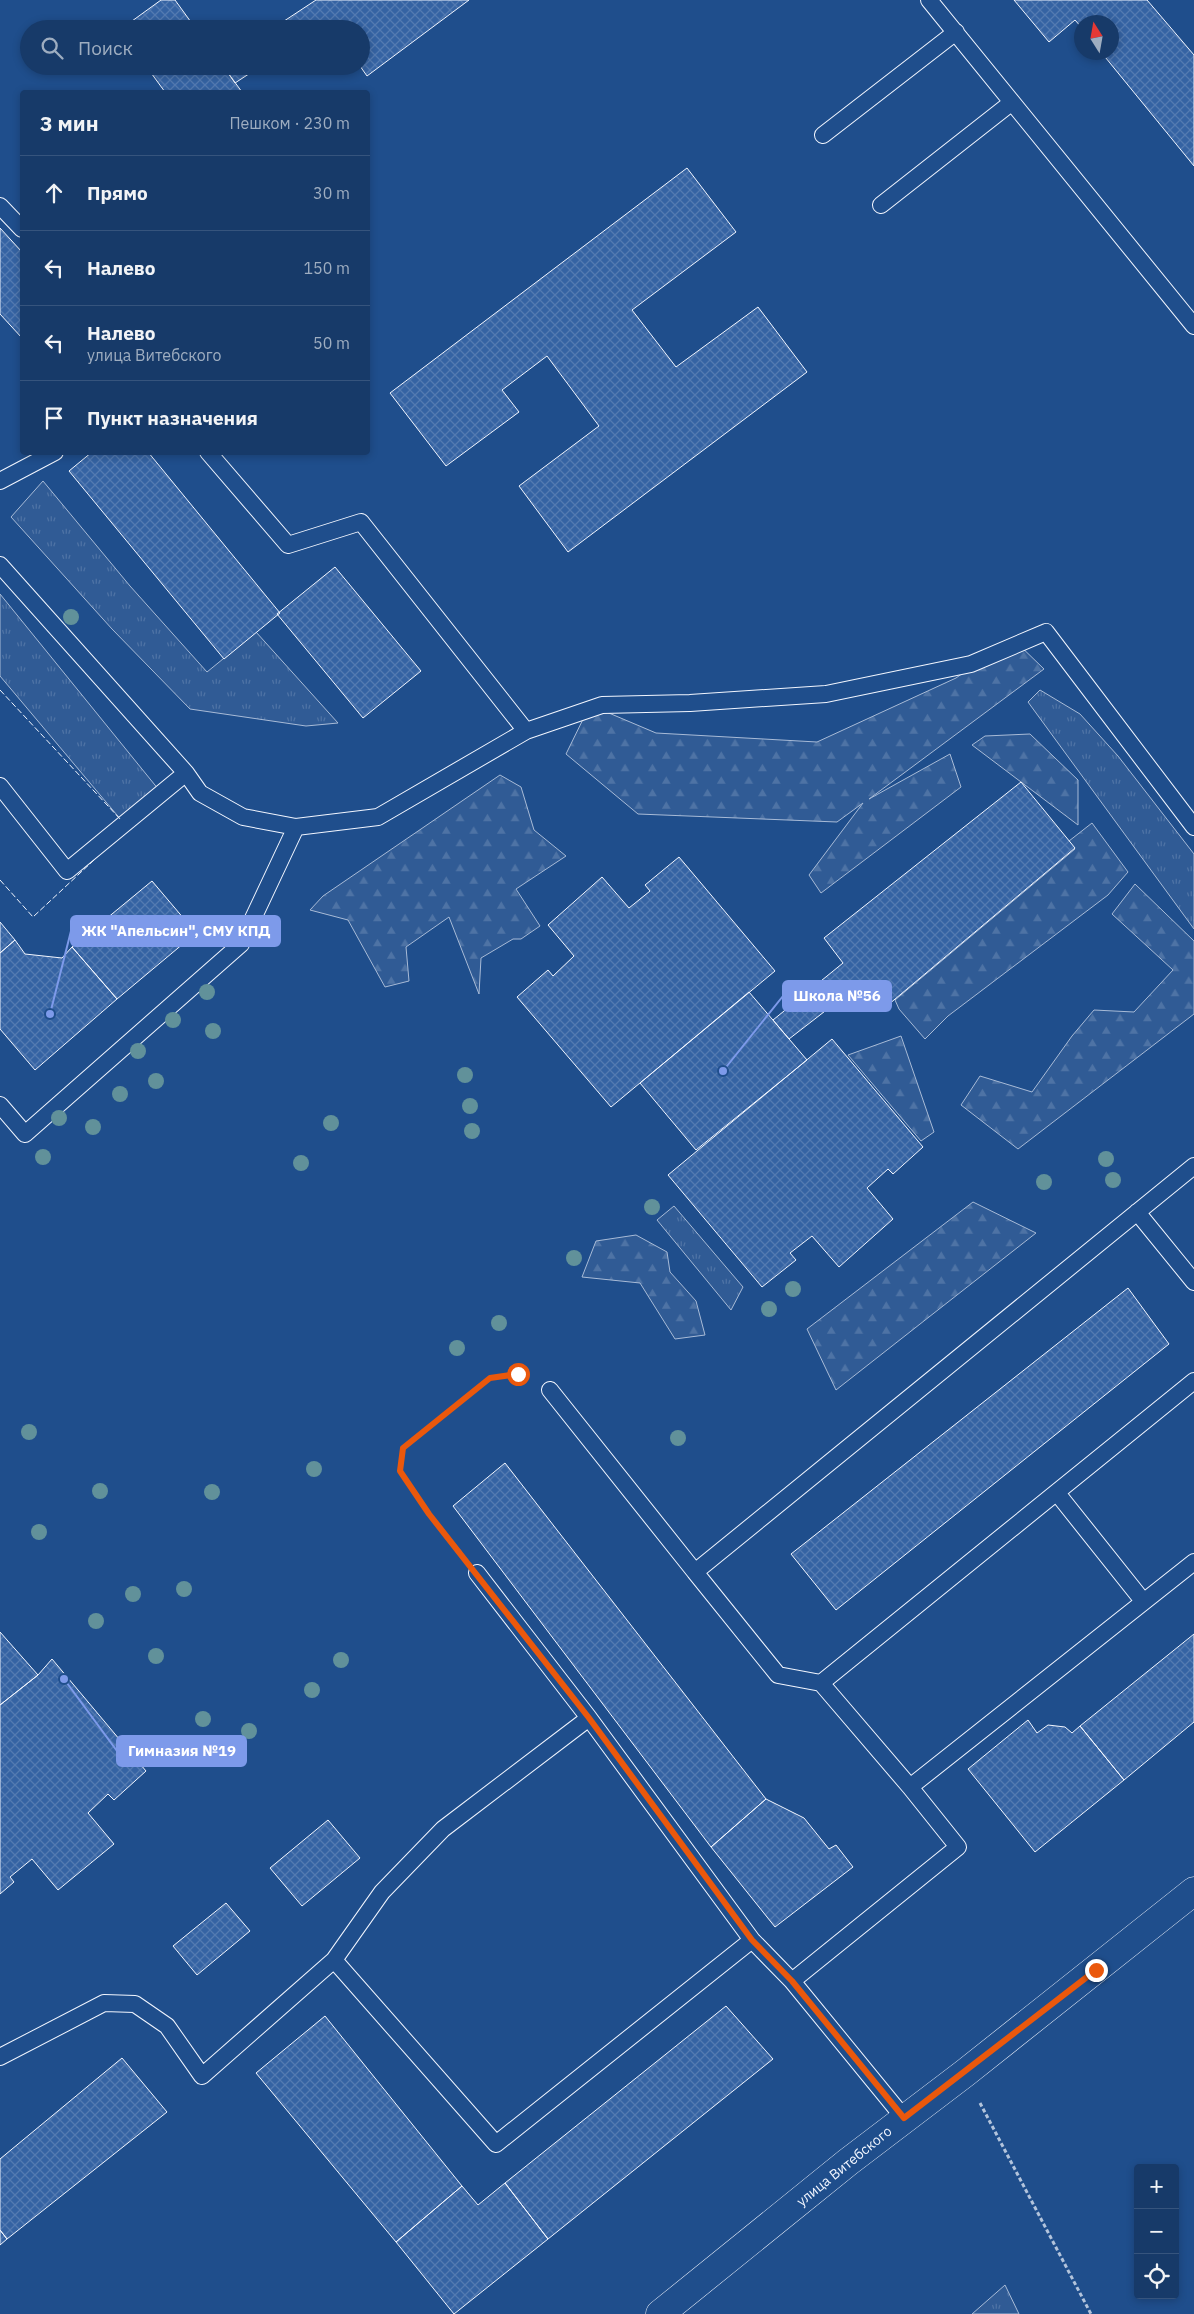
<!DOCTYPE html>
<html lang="ru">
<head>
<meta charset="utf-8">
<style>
	body { margin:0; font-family:"IBM Plex Sans",sans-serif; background:#244571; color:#f1f3f6 }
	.controls { position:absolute; right:15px; bottom:15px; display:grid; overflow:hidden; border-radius:5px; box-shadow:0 2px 8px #0003 }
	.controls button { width:45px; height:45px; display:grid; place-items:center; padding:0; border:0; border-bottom:1px solid #36547d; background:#173a69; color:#f1f3f6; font:25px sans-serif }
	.compass { position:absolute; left:1074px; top:15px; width:45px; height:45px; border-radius:50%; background:#173a69; box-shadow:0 2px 8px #0003; rotate:349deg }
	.stop { position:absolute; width:15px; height:15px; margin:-11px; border:4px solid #ea580c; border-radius:50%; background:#fff }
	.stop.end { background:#ea580c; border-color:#fff; box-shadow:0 1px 5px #0008 }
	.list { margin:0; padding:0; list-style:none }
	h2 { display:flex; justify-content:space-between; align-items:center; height:65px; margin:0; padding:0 20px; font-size:21px }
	h2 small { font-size:16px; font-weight:400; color:#9eadc0 }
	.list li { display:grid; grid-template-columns:32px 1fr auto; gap:15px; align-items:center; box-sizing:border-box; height:75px; padding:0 20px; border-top:1px solid #36547d }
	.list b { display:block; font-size:19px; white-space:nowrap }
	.list p { margin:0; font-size:16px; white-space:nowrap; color:#9eadc0 }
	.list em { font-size:16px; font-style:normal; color:#9eadc0 }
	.icon { flex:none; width:28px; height:28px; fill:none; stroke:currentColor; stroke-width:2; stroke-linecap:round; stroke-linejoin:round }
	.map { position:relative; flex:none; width:1194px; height:2314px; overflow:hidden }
	.search { position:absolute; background:#173a69; box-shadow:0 2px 8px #0003; left:20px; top:20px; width:350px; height:55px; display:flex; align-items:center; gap:12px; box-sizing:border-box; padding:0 18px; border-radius:28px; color:#9eadc0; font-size:19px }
	.panel { position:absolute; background:#173a69; box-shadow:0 2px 8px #0003; left:20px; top:90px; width:350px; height:365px; border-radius:5px }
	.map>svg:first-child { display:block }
</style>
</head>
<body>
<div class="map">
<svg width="1194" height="2314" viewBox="0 0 1194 2314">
	<defs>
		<pattern id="grass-tufts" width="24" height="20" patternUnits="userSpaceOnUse" patternTransform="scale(1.25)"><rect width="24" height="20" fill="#305b95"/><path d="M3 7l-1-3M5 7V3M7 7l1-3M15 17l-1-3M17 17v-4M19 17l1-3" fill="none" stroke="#4e73a5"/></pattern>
		<pattern id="forest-firs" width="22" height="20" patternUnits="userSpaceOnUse" patternTransform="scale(1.25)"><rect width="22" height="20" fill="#305b95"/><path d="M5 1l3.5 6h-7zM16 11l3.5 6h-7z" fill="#4e73a5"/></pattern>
		<pattern id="building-cross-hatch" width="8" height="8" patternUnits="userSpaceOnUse" patternTransform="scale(1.25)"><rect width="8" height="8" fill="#3563a3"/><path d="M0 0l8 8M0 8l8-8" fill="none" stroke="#537ab1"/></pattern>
	</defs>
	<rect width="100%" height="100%" fill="#1f4e8c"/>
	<!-- grass -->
	<path fill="url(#grass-tufts)" stroke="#a8bbd7" d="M43 481 130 586 207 672 256 632 338 723 306 726 190 709 112 629 11 517Z
		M0 594 159 790 122 821 0 676Z
		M1040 690 1080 714 1118 756 1194 854V929L1028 702Z
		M674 1206 743 1287 731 1310 657 1220Z
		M1005 2285 1019 2314H972Z"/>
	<!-- forest -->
	<path fill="url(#forest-firs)" stroke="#a8bbd7" d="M1012 638 1044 669 869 799 950 754 961 787 821 893 809 875 863 803 837 822 638 814 566 754 590 705 656 733 817 742 956 678Z
		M1030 734 1078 780V825L972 745 985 736Z
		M500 775 521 787 534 830 566 856 516 889 540 926 521 939H513L481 958 479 994 449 917 406 947 409 981 385 987 348 920 310 910 323 896Z
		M1092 823 1128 872 1108 895 948 1016 925 1039 899 1009 895 1000 1075 849 1069 841Z
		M1135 884 1194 941V1014L1018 1149 961 1105 980 1076 1032 1092 1072 1036 1094 1010 1134 1012 1173 970 1112 914Z
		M901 1036 934 1132 921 1141 848 1055Z
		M973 1202 1036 1233 836 1390 807 1329Z
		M636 1235 667 1252 670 1272 696 1301 705 1335 675 1339 640 1283 582 1277 596 1241Z"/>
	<!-- building -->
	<path fill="url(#building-cross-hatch)" stroke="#f2f6ff" d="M161 0H175L196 29H121Z
		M316 0H469L367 76 360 66 361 29H332L328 22 318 29H272Z
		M1014 0H1147L1194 55V166L1101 52H1112V22H1082V28L1075 20 1049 42Z
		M146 66H223L242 92H165Z
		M223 66H261L235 83Z
		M687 168 736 232 632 310 676 367 758 307 807 372 568 552 519 486 599 426 547 356 502 390 519 412 446 466 390 393Z
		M0 228 22 252V338L0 314Z
		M92 452H148L280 613 224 659 69 471Z
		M335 567 421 671 363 718 277 614Z
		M1021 782 1075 848 882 1010 860 984 789 1039 773 1020 843 963 824 938Z
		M679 857 775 971 611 1107 517 997 548 970 553 976 574 956 548 925 602 877 629 908 650 891 645 885Z
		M152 881 196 933 117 999 72 947Z
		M0 922 15 940 0 953Z
		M15 940 25 954 62 958 72 947 117 999 35 1070 0 1029V953Z
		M749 992 807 1060 696 1150 640 1083Z
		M832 1039 923 1147 893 1174 888 1169 867 1188 893 1219 839 1267 812 1236 790 1253 796 1260 762 1287 668 1175Z
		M1128 1288 1169 1344 836 1610 791 1554Z
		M505 1463 766 1799 711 1847 453 1506Z
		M0 1632 38 1675 0 1705Z
		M1194 1634V1722L1124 1780 1080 1726Z
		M52 1659 146 1771 114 1800 108 1794 88 1813 114 1844 58 1890 32 1859 10 1877 14 1882 0 1894V1705L38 1675Z
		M1028 1720 1037 1733 1048 1725 1065 1727 1072 1733 1080 1726 1124 1780 1035 1852 968 1769Z
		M766 1799 804 1818 829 1849 836 1845 853 1867 775 1927 711 1847Z
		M328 1820 360 1858 302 1906 270 1868Z
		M226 1903 250 1931 197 1975 173 1946Z
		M726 2006 773 2059 548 2239 505 2183Z
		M325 2016 462 2186 396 2242 256 2073Z
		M122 2058 167 2112 7 2239 0 2230V2159Z
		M505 2183 548 2239 454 2314 396 2242 462 2186 478 2205Z
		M0 2230 7 2239 0 2245Z"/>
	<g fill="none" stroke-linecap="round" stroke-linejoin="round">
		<defs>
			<path id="lane" d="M929 0 1194 326
				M823 135 956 32
				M881 205 1011 103
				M0 206 22 229
				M0 481 55 452
				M0 565 186 773 200 793 243 817 296 827 378 817 526 731 361 522 288 545 208 452
				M526 731 602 705 690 703 826 694 971 664 1046 632 1194 827
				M0 786 67 871 186 773
				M0 1105 25 1134 241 944 296 827
				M1194 1166 695 1572 778 1675 821 1683 1194 1381
				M1137 1212 1194 1282
				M550 1390 695 1572
				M1057 1493 1143 1601
				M821 1683 910 1787
				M752 1940 792 1981 958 1847 910 1787 1194 1562
				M334 1960 382 1892 443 1829 589 1718
				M792 1981 904 2118
				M0 2057 104 2003 135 2004 167 2026 202 2076 334 1960 496 2144 752 1940 589 1718 477 1573"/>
			<path id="street" d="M660 2314 848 2162 965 2073 1194 1891"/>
		</defs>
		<!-- lane casing -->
		<use href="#lane" stroke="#f2f6ff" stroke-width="18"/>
		<!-- street casing -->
		<use href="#street" stroke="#f2f6ff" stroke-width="29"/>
		<!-- path -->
		<path stroke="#b3c4dc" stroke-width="3" stroke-dasharray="4 2.5" stroke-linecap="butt" d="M461 1553 429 1514 400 1471 403 1449 490 1378 519 1374 526 1378
			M980 2103 1091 2314"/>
		<!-- lane -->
		<use href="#lane" stroke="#1f4e8c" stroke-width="16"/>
		<!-- street -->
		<use href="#street" stroke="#1f4e8c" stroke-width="28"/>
		<!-- fence -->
		<path stroke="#f2f6ff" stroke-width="1" stroke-dasharray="6 2.5" stroke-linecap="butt" d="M0 690 121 820
			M0 880 33 917 94 860"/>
	</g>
	<!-- trees -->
	<g fill="#61919a">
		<circle cx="71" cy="617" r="8"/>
		<circle cx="207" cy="992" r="8"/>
		<circle cx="173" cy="1020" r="8"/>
		<circle cx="213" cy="1031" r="8"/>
		<circle cx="138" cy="1051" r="8"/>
		<circle cx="465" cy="1075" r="8"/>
		<circle cx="156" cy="1081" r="8"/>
		<circle cx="120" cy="1094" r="8"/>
		<circle cx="470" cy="1106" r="8"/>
		<circle cx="59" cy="1118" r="8"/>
		<circle cx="331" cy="1123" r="8"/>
		<circle cx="93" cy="1127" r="8"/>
		<circle cx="472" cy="1131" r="8"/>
		<circle cx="43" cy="1157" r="8"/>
		<circle cx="1106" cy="1159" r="8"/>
		<circle cx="301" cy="1163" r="8"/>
		<circle cx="1113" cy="1180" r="8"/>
		<circle cx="1044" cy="1182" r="8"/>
		<circle cx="652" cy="1207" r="8"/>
		<circle cx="574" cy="1258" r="8"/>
		<circle cx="793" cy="1289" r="8"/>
		<circle cx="769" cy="1309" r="8"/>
		<circle cx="499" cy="1323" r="8"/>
		<circle cx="457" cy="1348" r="8"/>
		<circle cx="29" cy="1432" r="8"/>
		<circle cx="678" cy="1438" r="8"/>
		<circle cx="314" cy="1469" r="8"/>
		<circle cx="100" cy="1491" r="8"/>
		<circle cx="212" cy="1492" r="8"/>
		<circle cx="39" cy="1532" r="8"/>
		<circle cx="184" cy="1589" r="8"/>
		<circle cx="133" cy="1594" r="8"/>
		<circle cx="96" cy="1621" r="8"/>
		<circle cx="156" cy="1656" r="8"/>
		<circle cx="341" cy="1660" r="8"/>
		<circle cx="312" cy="1690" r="8"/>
		<circle cx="203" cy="1719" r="8"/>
		<circle cx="249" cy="1731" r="8"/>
	</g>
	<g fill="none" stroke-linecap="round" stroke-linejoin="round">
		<!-- route -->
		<path stroke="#ea580c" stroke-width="6" d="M518 1374 490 1378 403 1448 400 1471 429 1514 589 1718 752 1940 792 1981 904 2118 1096 1970"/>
	</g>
	<g text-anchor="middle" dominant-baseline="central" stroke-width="4" stroke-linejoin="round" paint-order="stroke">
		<!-- street labels -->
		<g font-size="14" fill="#f2f6ff" stroke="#1f4e8c">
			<text transform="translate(844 2166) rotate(-39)">улица Витебского</text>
		</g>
	</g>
	<!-- callouts -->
	<path fill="none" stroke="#7d9aea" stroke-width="2" d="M50 1014L71 931M723 1071L783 996M64 1679L117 1751"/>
	<g fill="#7d9aea" stroke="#1f4e8c" stroke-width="2">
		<circle cx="50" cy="1014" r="5"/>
		<circle cx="723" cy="1071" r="5"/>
		<circle cx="64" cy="1679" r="5"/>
	</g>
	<g fill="#7d9aea" stroke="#7d9aea" stroke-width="2">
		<rect x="71" y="916" width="209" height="30" rx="5"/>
		<rect x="783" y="981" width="108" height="30" rx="5"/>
		<rect x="117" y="1736" width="129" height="30" rx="5"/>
	</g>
	<g font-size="15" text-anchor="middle" font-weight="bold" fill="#fff">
		<text x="176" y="936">ЖК "Апельсин", СМУ КПД</text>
		<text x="837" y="1001">Школа №56</text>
		<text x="182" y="1756">Гимназия №19</text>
	</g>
</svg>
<div class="controls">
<button>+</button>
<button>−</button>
<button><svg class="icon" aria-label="locate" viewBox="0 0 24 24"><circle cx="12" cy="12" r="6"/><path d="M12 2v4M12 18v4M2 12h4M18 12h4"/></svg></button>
</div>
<svg class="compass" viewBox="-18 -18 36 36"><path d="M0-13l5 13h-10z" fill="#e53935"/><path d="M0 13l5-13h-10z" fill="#9eadc0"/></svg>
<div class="stop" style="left:518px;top:1374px"></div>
<div class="stop end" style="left:1096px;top:1970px"></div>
<div class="search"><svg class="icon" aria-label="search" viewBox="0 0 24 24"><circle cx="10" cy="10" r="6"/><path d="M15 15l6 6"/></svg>Поиск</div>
<section class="panel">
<h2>3 мин<small>Пешком · 230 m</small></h2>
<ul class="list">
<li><svg class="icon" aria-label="ahead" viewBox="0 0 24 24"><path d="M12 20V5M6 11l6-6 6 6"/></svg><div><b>Прямо</b></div><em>30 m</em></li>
<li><svg class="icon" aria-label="left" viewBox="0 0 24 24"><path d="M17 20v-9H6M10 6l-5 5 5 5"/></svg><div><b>Налево</b></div><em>150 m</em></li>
<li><svg class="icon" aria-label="left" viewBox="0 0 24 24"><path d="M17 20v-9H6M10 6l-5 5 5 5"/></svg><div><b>Налево</b><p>улица Витебского</p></div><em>50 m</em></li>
<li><svg class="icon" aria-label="arrive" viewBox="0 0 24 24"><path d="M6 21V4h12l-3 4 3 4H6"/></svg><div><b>Пункт назначения</b></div></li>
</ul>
</section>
</div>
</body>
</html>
